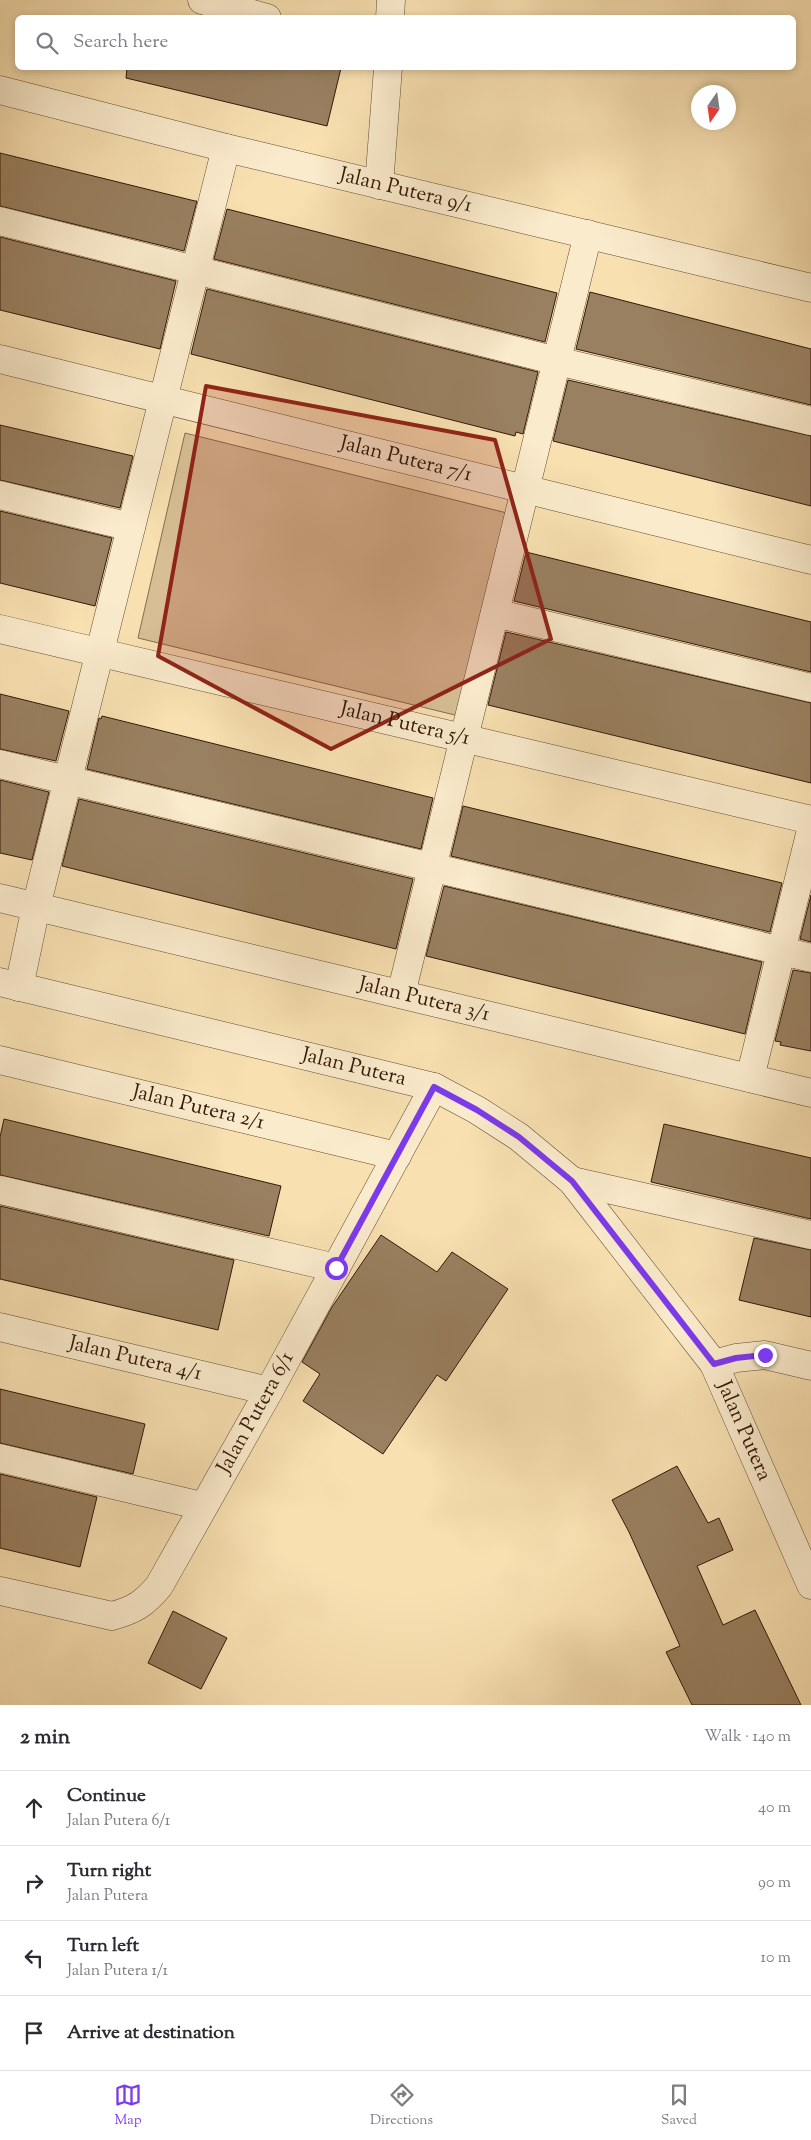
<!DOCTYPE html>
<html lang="en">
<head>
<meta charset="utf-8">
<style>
	body { margin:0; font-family:"Sorts Mill Goudy",serif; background:#f7f7f7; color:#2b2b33 }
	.compass { position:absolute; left:691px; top:85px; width:45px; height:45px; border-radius:50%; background:#fff; box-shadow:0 2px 8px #0003; rotate:193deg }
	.stop { position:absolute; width:15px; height:15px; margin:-11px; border:4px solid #7c3aed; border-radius:50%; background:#fff }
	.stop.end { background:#7c3aed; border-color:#fff; box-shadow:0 1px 5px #0008 }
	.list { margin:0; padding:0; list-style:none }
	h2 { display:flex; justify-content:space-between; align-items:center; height:65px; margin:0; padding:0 20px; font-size:21px }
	h2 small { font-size:16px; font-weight:400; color:#7c7c81 }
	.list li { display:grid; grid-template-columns:32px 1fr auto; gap:15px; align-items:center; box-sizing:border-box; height:75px; padding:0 20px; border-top:1px solid #e1e1e2 }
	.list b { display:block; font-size:19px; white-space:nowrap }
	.list p { margin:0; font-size:16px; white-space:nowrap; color:#7c7c81 }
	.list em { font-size:16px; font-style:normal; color:#7c7c81 }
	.icon { flex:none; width:28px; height:28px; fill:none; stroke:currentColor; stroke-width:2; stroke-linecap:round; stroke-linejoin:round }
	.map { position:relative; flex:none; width:811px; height:1705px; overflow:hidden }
	.search { position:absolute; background:#fff; box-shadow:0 2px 8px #0003; left:15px; right:15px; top:15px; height:55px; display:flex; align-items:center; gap:12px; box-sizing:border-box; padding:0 18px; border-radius:8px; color:#7c7c81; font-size:19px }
	.sheet { height:365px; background:#fff }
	nav { display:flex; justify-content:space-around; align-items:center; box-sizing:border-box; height:70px; border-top:1px solid #e1e1e2; background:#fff; font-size:14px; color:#7c7c81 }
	nav a { display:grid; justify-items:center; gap:2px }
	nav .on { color:#7c3aed }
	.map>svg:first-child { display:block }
</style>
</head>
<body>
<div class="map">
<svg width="811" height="1705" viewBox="0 0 811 1705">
	<rect width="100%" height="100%" fill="#f8e0b1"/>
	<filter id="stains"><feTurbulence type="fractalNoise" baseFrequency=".004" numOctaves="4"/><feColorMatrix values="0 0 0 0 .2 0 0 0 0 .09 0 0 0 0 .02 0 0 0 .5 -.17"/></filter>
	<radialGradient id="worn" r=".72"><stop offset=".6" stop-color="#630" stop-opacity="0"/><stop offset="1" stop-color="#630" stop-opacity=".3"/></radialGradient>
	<!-- green -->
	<path fill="#d7be94" stroke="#856c4e" d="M185 433 507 513 459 716 138 638Z"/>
	<!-- building -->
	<path fill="#998060" stroke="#331909" d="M127 68H341L327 126 126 78Z
		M0 153 195 201H197L184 251 0 206Z
		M227 209 557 293 545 342 214 259Z
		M0 237 176 281 160 349 0 310Z
		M207 289 538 372 523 434 516 432 515 436 191 354Z
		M590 292 811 349V405L576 349Z
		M568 380 811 436V506L553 441Z
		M0 425 133 456 120 508 0 480Z
		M0 511 112 538 95 606 0 583Z
		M526 552 811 622V672L514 601Z
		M506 632 811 703V783L488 705Z
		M0 694 69 711 56 761 0 749Z
		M102 716 433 798 421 849 87 769 99 718 101 719Z
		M0 780 49 792 32 860 0 853Z
		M79 799 413 879 396 949 62 866Z
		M463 806 782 883 770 932 451 856Z
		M444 886 762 962 745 1034 426 956Z
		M811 895V942L800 939Z
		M793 970 811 973V1051L780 1045 781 1042 775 1041Z
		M4 1119 281 1186 269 1236 0 1175V1137Z
		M664 1124 811 1158V1219L651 1182Z
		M0 1206 234 1260 218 1330 0 1279Z
		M381 1235 437 1272 452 1252 508 1289 446 1381 437 1375 383 1454 303 1401 320 1374 302 1362 332 1307Z
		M754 1238 811 1250V1317L739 1300Z
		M0 1389 145 1424 133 1474 0 1443Z
		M677 1466 708 1523 719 1518 733 1550 697 1566 723 1625 755 1610 801 1705H692L666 1652 680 1646 629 1532 612 1500Z
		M0 1474 97 1497 80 1567 0 1548Z
		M173 1611 227 1638 201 1689 148 1663Z"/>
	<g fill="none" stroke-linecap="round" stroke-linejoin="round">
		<defs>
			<g id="minor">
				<path d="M202 0 267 18"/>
				<path d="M390 18 391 0"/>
				<path id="s1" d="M0 90 226 148 811 288"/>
				<path d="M379 185 388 68"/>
				<path d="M0 221 557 361 811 421"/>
				<path id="s2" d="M0 359 811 560"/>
				<path d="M0 495 131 527"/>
				<path d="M495 613 811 688"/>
				<path id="s3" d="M0 629 811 820"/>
				<path d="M0 764 811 958"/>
				<path id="s4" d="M0 898 811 1093"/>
				<path id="s5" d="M0 982 434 1087 477 1110 519 1137 572 1181 714 1364 811 1585"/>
				<path d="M19 987 36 907 226 148"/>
				<path d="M401 994 588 234"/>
				<path id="s6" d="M0 1060 397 1156"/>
				<path d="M750 1078 811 830"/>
				<path d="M572 1181 811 1235"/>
				<path d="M0 1190 336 1268"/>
				<path id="s7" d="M0 1327 269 1391"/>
				<path d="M714 1364 736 1358 765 1355 811 1366"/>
				<path d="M0 1458 202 1506"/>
				<path id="s8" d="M0 1591 112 1616C134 1610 144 1604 159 1586L269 1391 434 1087"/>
			</g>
		</defs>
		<!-- minor casing -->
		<use href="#minor" stroke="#644b33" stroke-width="29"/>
		<!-- minor -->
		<use href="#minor" stroke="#faebcc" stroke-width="28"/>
	</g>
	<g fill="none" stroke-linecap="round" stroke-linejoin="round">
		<!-- route -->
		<path stroke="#7c3aed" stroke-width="6" d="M336 1268 434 1087 477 1110 519 1137 572 1181 714 1364 736 1358 765 1355"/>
	</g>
	<!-- marked area -->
	<path fill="#8f2418" fill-opacity="0.2" stroke="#8f2418" stroke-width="4" stroke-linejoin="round" d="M206 386 495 440 551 639 331 749 158 656Z"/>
	<g text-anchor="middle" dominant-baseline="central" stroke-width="5" stroke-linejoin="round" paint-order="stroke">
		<!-- street labels -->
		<g font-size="21" fill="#331909" stroke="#faebcc">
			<text stroke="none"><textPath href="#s1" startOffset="418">Jalan Putera 9/1</textPath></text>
			<text stroke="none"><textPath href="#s2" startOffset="418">Jalan Putera 7/1</textPath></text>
			<text stroke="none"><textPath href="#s3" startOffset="416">Jalan Putera 5/1</textPath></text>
			<text stroke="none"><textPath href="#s4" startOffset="436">Jalan Putera 3/1</textPath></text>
			<text stroke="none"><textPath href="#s5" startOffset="364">Jalan Putera</textPath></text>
			<text stroke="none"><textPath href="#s6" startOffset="204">Jalan Putera 2/1</textPath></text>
			<text stroke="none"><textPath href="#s7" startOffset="139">Jalan Putera 4/1</textPath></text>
			<text stroke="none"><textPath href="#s8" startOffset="370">Jalan Putera 6/1</textPath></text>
			<text stroke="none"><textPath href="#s5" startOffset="919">Jalan Putera</textPath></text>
		</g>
	</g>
	<rect width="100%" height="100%" filter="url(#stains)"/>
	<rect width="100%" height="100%" fill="url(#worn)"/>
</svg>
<svg class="compass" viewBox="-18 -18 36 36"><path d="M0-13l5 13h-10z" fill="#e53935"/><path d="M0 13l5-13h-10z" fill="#7c7c81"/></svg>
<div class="stop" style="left:336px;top:1268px"></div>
<div class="stop end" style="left:765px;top:1355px"></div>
<div class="search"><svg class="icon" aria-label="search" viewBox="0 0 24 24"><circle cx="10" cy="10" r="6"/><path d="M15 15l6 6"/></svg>Search here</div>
</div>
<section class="sheet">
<h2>2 min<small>Walk · 140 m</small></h2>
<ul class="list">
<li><svg class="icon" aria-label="ahead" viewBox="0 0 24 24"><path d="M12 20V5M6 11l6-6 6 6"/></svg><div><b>Continue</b><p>Jalan Putera 6/1</p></div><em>40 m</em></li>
<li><svg class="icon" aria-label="right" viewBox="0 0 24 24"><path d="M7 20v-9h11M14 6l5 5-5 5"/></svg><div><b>Turn right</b><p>Jalan Putera</p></div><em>90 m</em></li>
<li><svg class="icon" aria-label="left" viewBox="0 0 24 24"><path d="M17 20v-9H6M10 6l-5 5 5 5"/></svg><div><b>Turn left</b><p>Jalan Putera 1/1</p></div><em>10 m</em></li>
<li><svg class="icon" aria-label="arrive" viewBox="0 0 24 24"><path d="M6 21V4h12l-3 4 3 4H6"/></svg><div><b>Arrive at destination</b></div></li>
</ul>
</section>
<nav>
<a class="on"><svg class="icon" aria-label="map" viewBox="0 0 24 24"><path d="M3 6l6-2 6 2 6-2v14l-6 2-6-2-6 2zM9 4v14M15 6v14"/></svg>Map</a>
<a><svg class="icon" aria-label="directions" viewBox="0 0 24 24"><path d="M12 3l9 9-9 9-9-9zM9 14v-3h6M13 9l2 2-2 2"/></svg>Directions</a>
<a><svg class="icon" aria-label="saved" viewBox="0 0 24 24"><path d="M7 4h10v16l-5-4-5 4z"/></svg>Saved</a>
</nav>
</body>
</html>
